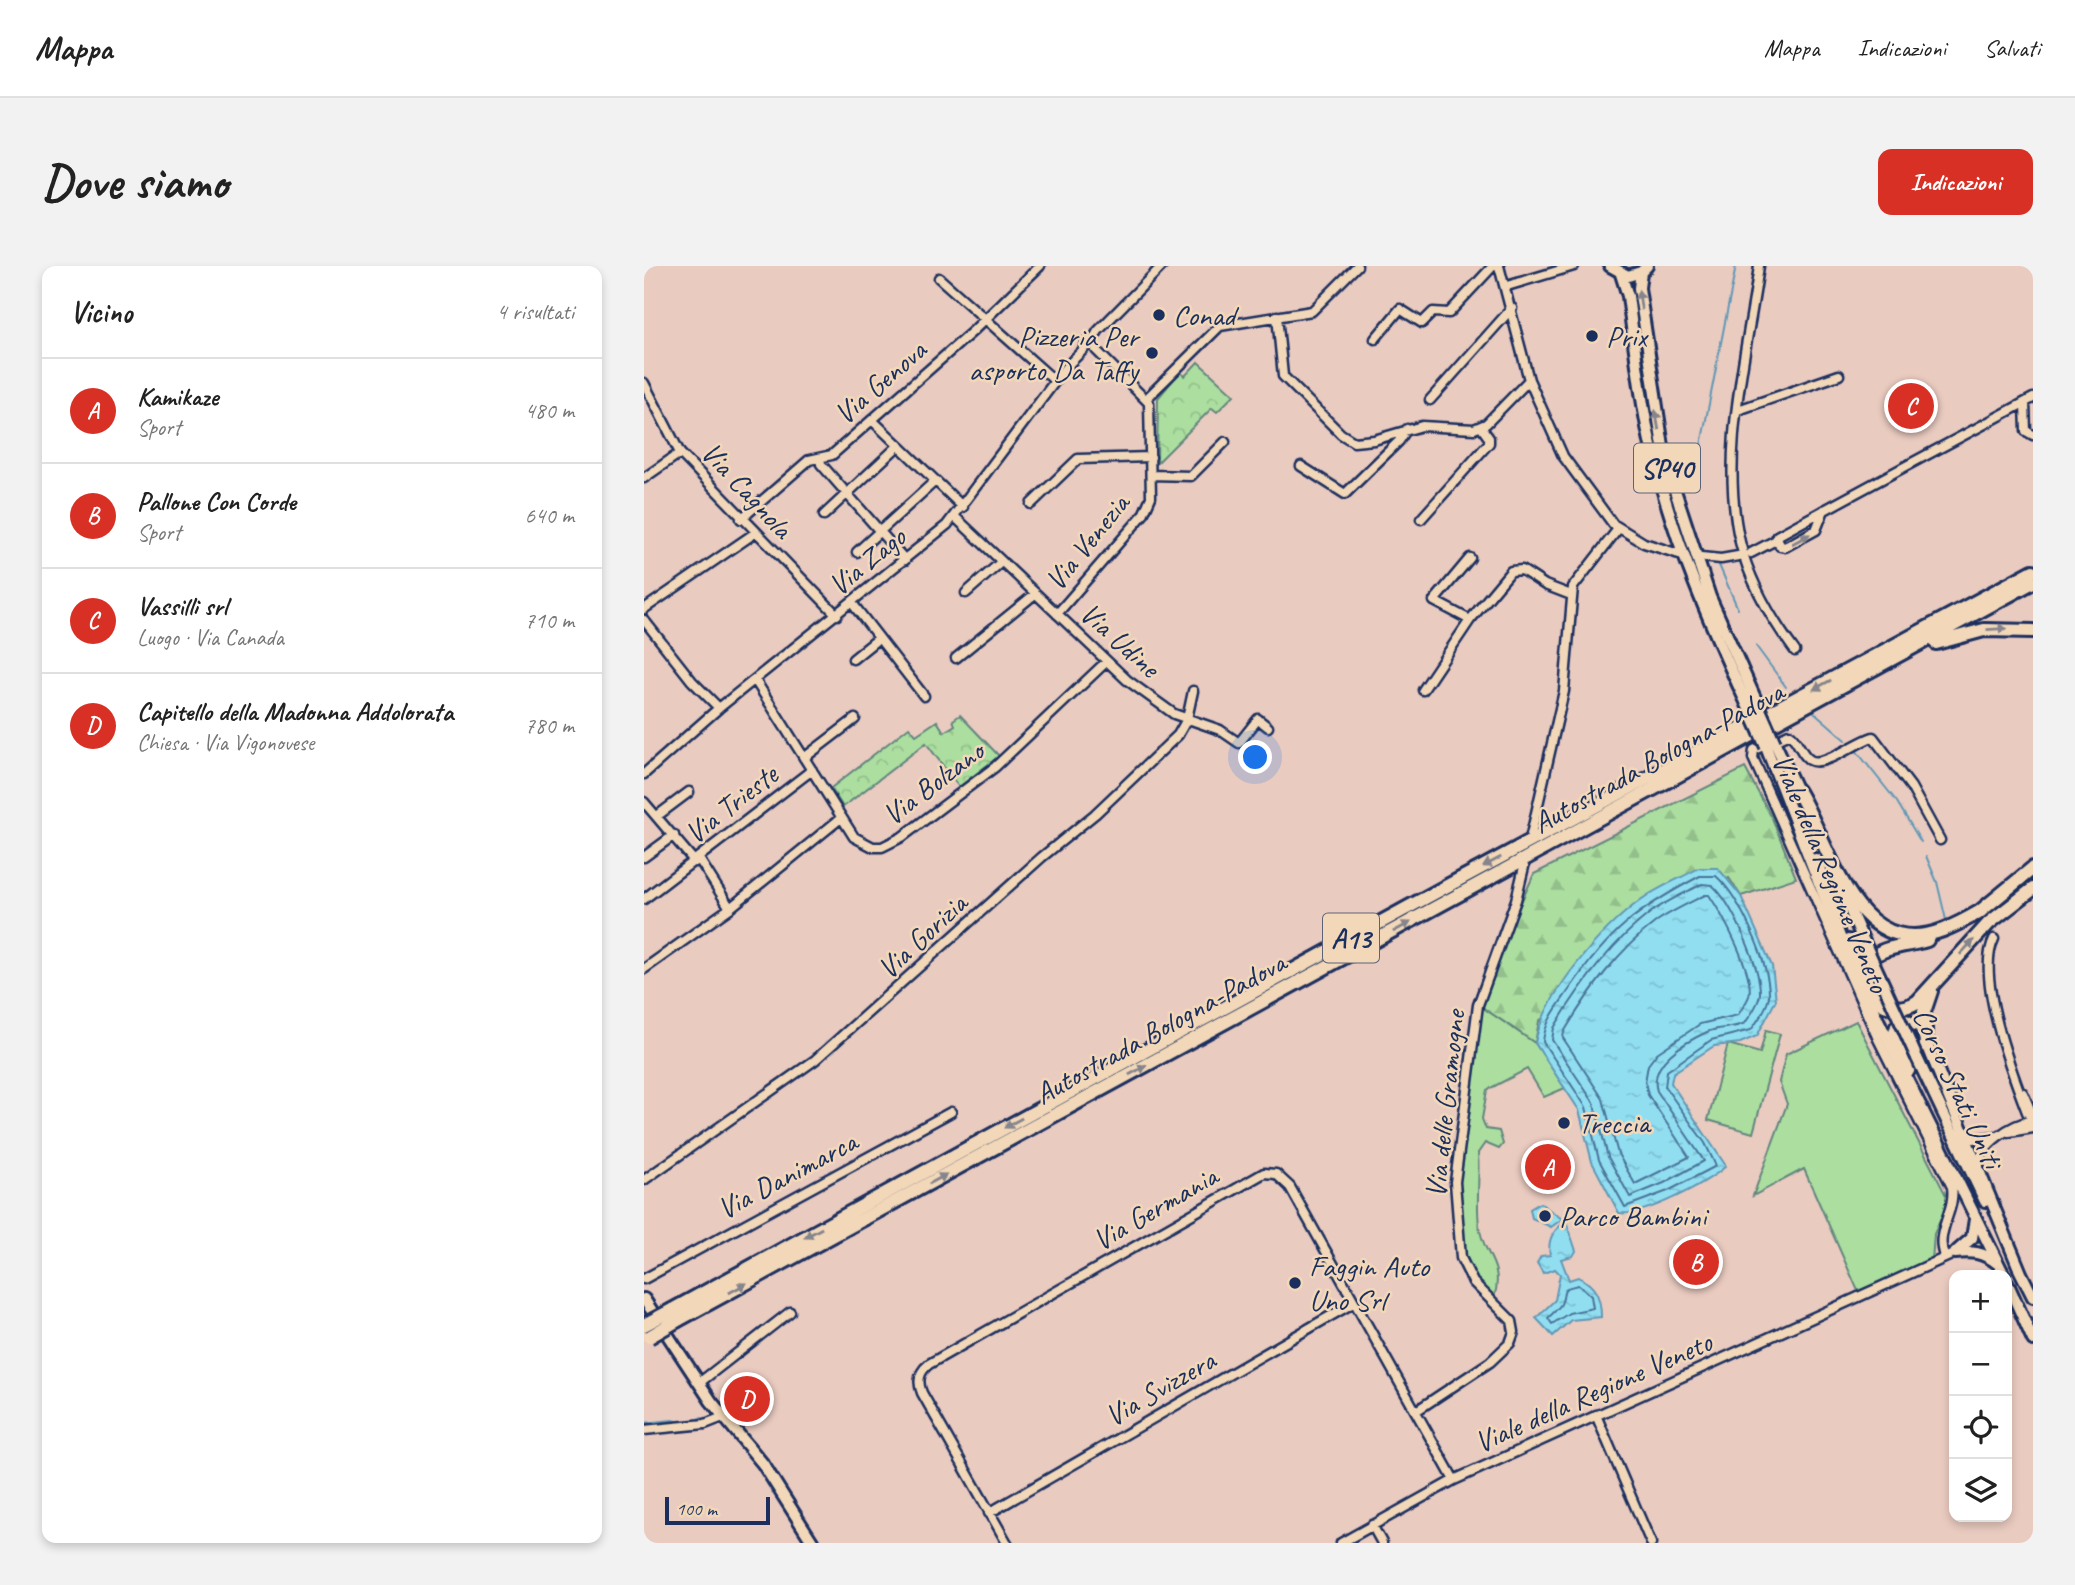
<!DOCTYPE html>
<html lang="it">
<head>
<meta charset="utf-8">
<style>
	body { margin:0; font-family:Caveat,sans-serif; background:#f2f2f2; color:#222 }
	.controls { position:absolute; right:21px; bottom:21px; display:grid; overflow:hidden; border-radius:14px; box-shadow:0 4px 10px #0003 }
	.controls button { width:63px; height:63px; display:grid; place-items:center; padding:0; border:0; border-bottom:2px solid #e0e0e0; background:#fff; color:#222; font:35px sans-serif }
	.scale { position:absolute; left:21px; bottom:18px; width:105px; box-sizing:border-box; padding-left:7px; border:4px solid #1b2f5e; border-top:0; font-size:19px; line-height:24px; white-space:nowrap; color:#1b2f5e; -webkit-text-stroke:5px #f2d8b9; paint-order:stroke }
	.you { position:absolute; left:612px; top:492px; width:24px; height:24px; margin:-18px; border:5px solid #fff; border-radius:50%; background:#1a73e8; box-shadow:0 0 0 10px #1a73e833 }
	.badge { display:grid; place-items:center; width:46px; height:46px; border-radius:50%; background:#d93025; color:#fff; font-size:23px; font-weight:700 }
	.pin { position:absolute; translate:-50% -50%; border:4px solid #fff; box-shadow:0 2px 7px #0006 }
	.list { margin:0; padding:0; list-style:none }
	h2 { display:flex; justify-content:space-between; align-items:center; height:91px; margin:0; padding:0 28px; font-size:30px }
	h2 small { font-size:23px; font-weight:400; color:#767676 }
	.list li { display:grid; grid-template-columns:46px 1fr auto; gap:21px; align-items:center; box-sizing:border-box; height:105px; padding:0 28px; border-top:2px solid #e0e0e0 }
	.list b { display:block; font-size:26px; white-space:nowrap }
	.list p { margin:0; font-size:23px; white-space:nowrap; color:#767676 }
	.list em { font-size:23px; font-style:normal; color:#767676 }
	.icon { flex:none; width:38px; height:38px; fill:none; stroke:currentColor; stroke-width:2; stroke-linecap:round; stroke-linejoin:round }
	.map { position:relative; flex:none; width:1389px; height:1277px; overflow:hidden; border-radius:14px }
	header { display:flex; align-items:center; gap:42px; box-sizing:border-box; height:98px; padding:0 35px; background:#fff; border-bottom:2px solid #e0e0e0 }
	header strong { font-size:33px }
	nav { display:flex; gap:38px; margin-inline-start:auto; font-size:24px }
	.intro { display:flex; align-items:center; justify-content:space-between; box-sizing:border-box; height:168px; padding:0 42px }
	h1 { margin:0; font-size:49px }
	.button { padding:18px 32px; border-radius:14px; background:#d93025; color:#fff; font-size:24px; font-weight:700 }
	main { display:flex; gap:42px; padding:0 42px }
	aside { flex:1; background:#fff; border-radius:14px; box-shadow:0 4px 10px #0003 }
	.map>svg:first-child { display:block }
</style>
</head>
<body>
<header>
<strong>Mappa</strong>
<nav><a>Mappa</a><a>Indicazioni</a><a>Salvati</a></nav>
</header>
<div class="intro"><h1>Dove siamo</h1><a class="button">Indicazioni</a></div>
<main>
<aside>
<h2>Vicino<small>4 risultati</small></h2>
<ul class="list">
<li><span class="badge">A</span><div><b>Kamikaze</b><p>Sport</p></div><em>480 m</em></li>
<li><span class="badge">B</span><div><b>Pallone Con Corde</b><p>Sport</p></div><em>640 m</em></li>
<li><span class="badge">C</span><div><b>Vassilli srl</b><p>Luogo · Via Canada</p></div><em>710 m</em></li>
<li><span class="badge">D</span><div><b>Capitello della Madonna Addolorata</b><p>Chiesa · Via Vigonovese</p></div><em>780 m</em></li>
</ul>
</aside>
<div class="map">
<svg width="1389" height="1277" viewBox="0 0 1389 1277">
	<defs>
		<pattern id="forest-firs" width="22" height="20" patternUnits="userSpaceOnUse" patternTransform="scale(1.75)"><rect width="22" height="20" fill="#abde9f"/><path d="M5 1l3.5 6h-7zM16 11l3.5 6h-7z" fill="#93bf8b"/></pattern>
		<pattern id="park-crowns" width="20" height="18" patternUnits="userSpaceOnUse" patternTransform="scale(1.75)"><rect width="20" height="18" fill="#abde9f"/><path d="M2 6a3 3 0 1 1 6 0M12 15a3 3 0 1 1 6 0" fill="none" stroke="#93bf8b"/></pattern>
		<pattern id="water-ripples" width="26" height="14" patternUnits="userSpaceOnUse" patternTransform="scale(1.75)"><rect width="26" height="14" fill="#91def1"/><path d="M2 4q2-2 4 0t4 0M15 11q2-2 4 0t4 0" fill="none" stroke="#7cbfd1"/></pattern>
	</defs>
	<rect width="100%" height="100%" fill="#eacbc0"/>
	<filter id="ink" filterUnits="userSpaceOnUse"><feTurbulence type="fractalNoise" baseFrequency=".0143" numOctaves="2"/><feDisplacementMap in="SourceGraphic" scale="14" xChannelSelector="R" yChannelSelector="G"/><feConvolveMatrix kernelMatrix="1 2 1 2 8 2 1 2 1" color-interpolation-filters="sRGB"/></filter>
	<g filter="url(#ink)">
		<!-- grass -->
		<path fill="#abde9f" stroke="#63867e" stroke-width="2" d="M835 739 891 777 921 822 900 831 883 803 843 824 838 853 842 863 855 865 859 878 855 883 841 877 834 887C836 912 832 934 835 959 838 989 861 997 850 1032L832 1013 810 965 812 915Z
			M1212 755 1305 935 1290 968 1288 995 1214 1025 1160 903 1109 930 1143 838 1135 816 1142 788Z
			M1122 764 1136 768 1109 867 1064 854 1084 778 1116 787Z"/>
		<!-- forest -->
		<path fill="url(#forest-firs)" stroke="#63867e" stroke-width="2" d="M1101 502 1128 552 1152 612 1097 630 1085 612 895 755 891 777 835 739 847 702 890 608Z"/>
		<!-- park -->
		<path fill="url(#park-crowns)" stroke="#63867e" stroke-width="2" d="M554 96 590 129 573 146 568 142 513 197 514 132 536 106 541 110Z
			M316 449 355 490 315 521 282 477 199 541 187 522 265 461 272 469 293 455 300 466 311 459 309 454Z"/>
		<!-- water -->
		<path fill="url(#water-ripples)" stroke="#6298b6" stroke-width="2" d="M1055 602H1074L1097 630 1128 700 1132 734 1113 770 1096 777 1070 780 1029 807 1027 817 1082 900C1063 917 999 951 975 947L948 896 935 844 891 777C901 727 957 663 998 633 1015 621 1037 612 1055 602Z
			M896 937 918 953 907 961 888 952 886 943Z
			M922 955 932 985 929 990 917 993 925 1014 934 1011C952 1019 957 1032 957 1051L927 1054 909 1070 892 1052 911 1034 916 1008 911 1003 899 1007 893 997 897 990 906 989C903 972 910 964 922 955Z
			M1039 996a13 13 0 1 1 26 0a13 13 0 1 1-26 0Z"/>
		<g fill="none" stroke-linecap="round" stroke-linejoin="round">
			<!-- shore -->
			<path stroke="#4a7599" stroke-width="2" d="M1056 610H1072C1096 631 1126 698 1125 730 1124 741 1113 756 1107 764L1067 774 1023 805 1021 821 1061 877 1072 900 1024 925 981 941 955 894 942 841 899 776C901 755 913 741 925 724 966 664 992 644 1056 610Z
				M1058 618 1068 619C1088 636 1117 702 1116 728 1115 738 1106 750 1101 757 1089 763 1075 761 1063 766 1041 776 1004 797 1013 825L1060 895 1020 917 986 931 964 891 950 837 908 774 910 762C936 719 966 678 1006 647 1022 635 1041 627 1058 618Z
				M1061 629H1065C1078 648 1111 708 1105 730 1103 736 1097 744 1094 749L1056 758 1013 787 1004 799 1001 816 1004 829 1045 891 991 918 974 888 959 833 919 772 920 766C945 725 974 684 1013 655 1028 645 1045 637 1061 629Z
				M934 1019 947 1030 949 1042 925 1047 908 1058 904 1052C908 1048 914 1043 917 1038 924 1022 913 1024 934 1019Z"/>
			<!-- stream -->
			<path stroke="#6298b6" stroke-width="2" d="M1056 184 1092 0
				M1075 299 1094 343
				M1112 380 1142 421
				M1170 446 1202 474
				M1211 483 1253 536 1277 576
				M1282 590 1293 616 1302 654
				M50 1155 58 1151
				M0 1157 28 1154 38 1156"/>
			<defs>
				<path id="minor" d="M855 0 885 114 919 190 969 258 1000 277 1035 288
					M1115 0C1103 88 1075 187 1096 276 1105 314 1128 354 1151 385
					M295 12 411 115
					M863 20 930 0
					M633 50 639 110 697 168 710 176 730 174 778 160 830 163 842 158 885 114
					M731 73 756 43 778 57 789 46 805 47 849 0
					M0 117 36 187 193 349
					M503 132 576 60 668 45 713 0
					M786 134 868 42
					M1381 137 1382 165 1389 169
					M1094 144 1195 109
					M228 154 319 241
					M176 192 177 198 261 294
					M657 200 701 228 755 175 763 163
					M507 209 547 210 581 176
					M0 212 36 187
					M387 238 434 193 507 191
					M1180 244 1172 264 1141 281 1136 280 1133 270C1218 223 1304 178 1389 132
					M180 249 253 181
					M311 251 483 414 530 448 576 464 595 477 614 453 624 461
					M97 253 165 194 188 189 329 65 396 0
					M777 253 845 177V172L837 161
					M213 286 290 216
					M1107 287 1132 274
					M1057 291 1077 293 1100 289
					M826 292 790 335 826 354
					M322 327 356 297
					M208 337 280 430
					M0 343 111 267
					M413 348 499 249 507 231 505 137 452 84
					M0 354 48 415 75 442
					M312 392 391 328
					M209 393 235 372
					M111 414 210 571 229 581H238L258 571 351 501 462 396
					M779 424 826 354 867 305 878 304 901 319 927 329
					M160 492 211 453
					M0 508 75 442 303 259 421 102 440 83 441 76 449 74 454 65 518 0
					M0 536 51 596
					M13 550 45 526
					M887 569 920 425 929 321 974 263
					M1296 574 1267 521 1229 471C1214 475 1179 502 1166 494 1156 488 1155 474 1145 468L1110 484 1109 492 1235 775 1308 921C1312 946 1289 967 1301 992
					M0 591 30 569
					M55 593 86 642 197 552
					M0 633 168 504
					M1350 673C1331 710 1368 807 1383 846L1389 854
					M0 703 86 642
					M1379 827 1389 850
					M1321 865 1330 873 1354 870
					M1365 866 1389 862
					M1335 901C1334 878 1369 858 1389 854
					M0 914 171 794 398 591 451 548 534 469 543 453 549 425
					M0 1013 307 846
					M55 1117 146 1046
					M772 1145 846 1096 866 1077 870 1066 868 1055 829 1016 817 992 811 916 834 739 872 634 880 601
					M952 1149 1007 1277
					M0 1164 61 1158 79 1151
					M345 1247 709 1037
					M728 1259 738 1277
					M363 1277 278 1127C273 1115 275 1106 285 1098L620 907 632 908 646 921 810 1214
					M697 1277 810 1214 1305 990"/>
				<path id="major" d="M966 0 984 10 997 6 1003 0
					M997 6 995 22 1021 194 1066 331 1111 432
					M977 8 984 30C991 84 997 139 1010 193 1031 277 1066 358 1102 436
					M1131 477 1155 529
					M1122 481 1207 699 1360 1009
					M1172 593 1193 646
					M1194 617 1217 669
					M1204 674 1221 714
					M1273 792 1341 935
					M1265 805 1249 770 1252 760 1262 754 1276 761 1377 1007
					M1313 985 1328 972 1331 953
					M1311 987C1328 985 1339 986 1353 997
					M1375 1003 1389 1031
					M1363 1016 1389 1074
					M0 1033 67 1135 119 1198 169 1277"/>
				<path id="highway" d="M1292 377 1340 364 1389 365
					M1153 524C1187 579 1210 698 1299 664 1312 659 1325 652 1337 645
					M1333 648 1389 602
					M1224 722C1212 678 1256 683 1283 674
					M1227 727C1238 743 1256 746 1273 736L1345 657 1389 623
					M1282 780 1280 746 1287 725
					M28 1044 805 619 1389 305
					M34 1054 1389 316"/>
			</defs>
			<!-- minor casing -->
			<use href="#minor" stroke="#1b2f5e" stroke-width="13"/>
			<!-- major casing -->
			<use href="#major" stroke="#1b2f5e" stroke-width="16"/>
			<!-- highway casing -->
			<use href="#highway" stroke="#1b2f5e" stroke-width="18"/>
			<!-- minor -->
			<use href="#minor" stroke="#f2d8b9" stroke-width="8"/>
			<!-- major -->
			<use href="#major" stroke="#f2d8b9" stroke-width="10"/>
			<!-- highway -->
			<use href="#highway" stroke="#f2d8b9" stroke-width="12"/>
			<defs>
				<path id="major-bridge" d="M1111 432 1131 477
					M1102 436 1122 481
					M1217 669 1273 792"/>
				<path id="highway-bridge" d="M0 1059 28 1044
					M5 1071 34 1054"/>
			</defs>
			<!-- major-bridge casing -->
			<use href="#major-bridge" stroke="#1b2f5e" stroke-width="16" stroke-linecap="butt"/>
			<!-- highway-bridge casing -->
			<use href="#highway-bridge" stroke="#1b2f5e" stroke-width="18" stroke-linecap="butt"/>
			<!-- major-bridge -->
			<use href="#major-bridge" stroke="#f2d8b9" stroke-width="10"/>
			<!-- highway-bridge -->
			<use href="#highway-bridge" stroke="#f2d8b9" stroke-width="12"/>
		</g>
		<!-- one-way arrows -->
		<defs><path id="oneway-solid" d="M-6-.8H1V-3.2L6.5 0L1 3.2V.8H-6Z" transform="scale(1.75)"/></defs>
		<g fill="#86848c">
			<use href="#oneway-solid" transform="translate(996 34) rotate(-98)"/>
			<use href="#oneway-solid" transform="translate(1013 154) rotate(-100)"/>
			<use href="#oneway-solid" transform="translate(1157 273) rotate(-29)"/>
			<use href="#oneway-solid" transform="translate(1353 363) rotate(-3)"/>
			<use href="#oneway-solid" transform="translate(1178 419) rotate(151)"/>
			<use href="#oneway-solid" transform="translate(848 596) rotate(152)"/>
			<use href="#oneway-solid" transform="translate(758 661) rotate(-29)"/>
			<use href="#oneway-solid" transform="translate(1323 681) rotate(-47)"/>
			<use href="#oneway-solid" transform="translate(494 804) rotate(-29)"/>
			<use href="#oneway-solid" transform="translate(369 857) rotate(151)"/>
			<use href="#oneway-solid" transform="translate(294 913) rotate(-29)"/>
			<use href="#oneway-solid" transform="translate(169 967) rotate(151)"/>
			<use href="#oneway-solid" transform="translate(94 1022) rotate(-29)"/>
		</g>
	</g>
	<!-- markers -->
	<g fill="#1b2f5e" stroke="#f2d8b9" stroke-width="2.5">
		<circle cx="515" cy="49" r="7"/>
		<circle cx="948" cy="70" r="7"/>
		<circle cx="508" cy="87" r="7"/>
		<circle cx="920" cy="857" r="7"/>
		<circle cx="901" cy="950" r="7"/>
		<circle cx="651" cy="1017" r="7"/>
	</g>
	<g text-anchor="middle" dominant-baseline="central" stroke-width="5" stroke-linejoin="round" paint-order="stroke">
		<!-- shield labels -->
		<g fill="#f2d8b9" stroke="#5c6279" stroke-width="2">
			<rect x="990" y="177.5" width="66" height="49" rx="5"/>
			<rect x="679" y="647.5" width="56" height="49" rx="5"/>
		</g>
		<g font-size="28" font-weight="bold" fill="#1b2f5e">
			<text x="1023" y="202">SP40</text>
			<text x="707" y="672">A13</text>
		</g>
		<!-- poi labels -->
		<g font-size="30" fill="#1b2f5e" stroke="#f2d8b9" text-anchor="start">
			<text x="529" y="49">Conad</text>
			<text x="494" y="70" text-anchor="end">Pizzeria Per<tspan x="494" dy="34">asporto Da Taffy</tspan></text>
			<text x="962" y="70">Prix</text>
			<text x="934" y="857">Treccia</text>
			<text x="915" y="950">Parco Bambini</text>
			<text x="665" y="1000">Faggin Auto<tspan x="665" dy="34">Uno Srl</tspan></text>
		</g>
		<!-- street labels -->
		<g font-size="30" fill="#1b2f5e" stroke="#f2d8b9">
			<text transform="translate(236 116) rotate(-41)">Via Genova</text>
			<text transform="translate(103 224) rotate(47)">Via Cagnola</text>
			<text transform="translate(443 276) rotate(-51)">Via Venezia</text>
			<text transform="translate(223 295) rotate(-39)">Via Zago</text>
			<text transform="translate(476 374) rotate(42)">Via Udine</text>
			<text transform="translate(1014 491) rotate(-29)">Autostrada Bologna-Padova</text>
			<text transform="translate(289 517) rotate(-37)">Via Bolzano</text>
			<text transform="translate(87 538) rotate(-38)">Via Trieste</text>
			<text transform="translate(1187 607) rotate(67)">Viale della Regione Veneto</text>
			<text transform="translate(278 670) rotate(-43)">Via Gorizia</text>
			<text transform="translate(516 762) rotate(-29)">Autostrada Bologna-Padova</text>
			<text transform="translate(1314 822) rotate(65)">Corso Stati Uniti</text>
			<text transform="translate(801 838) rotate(-84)">Via delle Gramogne</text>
			<text transform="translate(143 909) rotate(-28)">Via Danimarca</text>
			<text transform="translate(511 942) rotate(-30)">Via Germania</text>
			<text transform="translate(516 1122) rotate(-30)">Via Svizzera</text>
			<text transform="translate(949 1126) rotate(-24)">Viale della Regione Veneto</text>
		</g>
	</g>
</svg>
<div class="controls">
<button>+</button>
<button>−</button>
<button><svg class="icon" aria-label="locate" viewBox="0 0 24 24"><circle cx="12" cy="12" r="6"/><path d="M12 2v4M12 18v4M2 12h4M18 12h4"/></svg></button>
<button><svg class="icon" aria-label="layers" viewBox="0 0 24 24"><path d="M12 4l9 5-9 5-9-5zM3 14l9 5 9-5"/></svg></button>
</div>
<div class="scale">100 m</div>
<div class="you"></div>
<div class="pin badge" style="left:904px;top:901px">A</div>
<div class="pin badge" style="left:1052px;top:996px">B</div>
<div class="pin badge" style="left:1267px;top:140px">C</div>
<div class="pin badge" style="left:103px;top:1133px">D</div>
</div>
</main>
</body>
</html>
